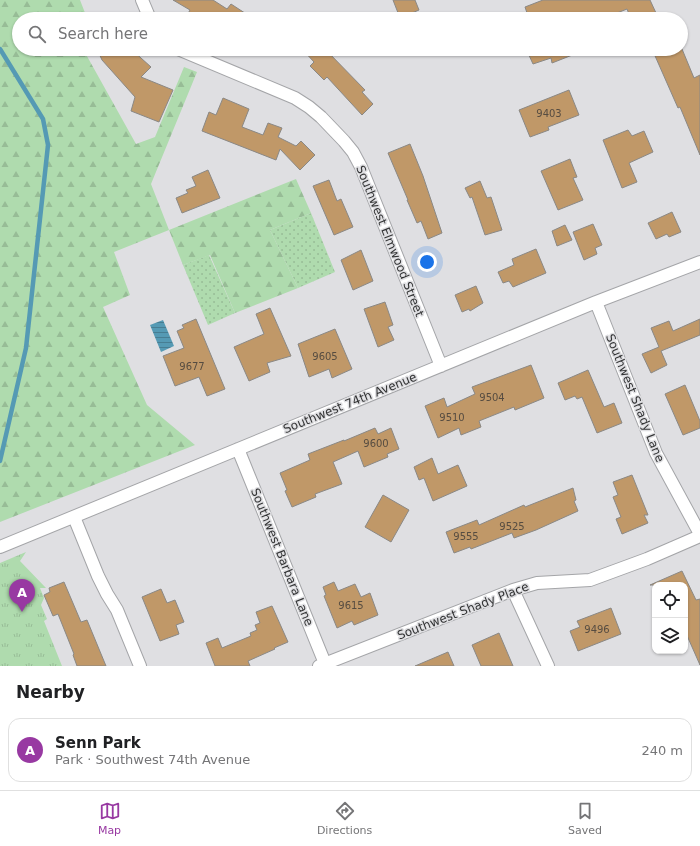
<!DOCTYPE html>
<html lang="en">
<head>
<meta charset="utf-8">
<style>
	body { margin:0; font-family:"DejaVu Sans",sans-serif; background:#f6f6f6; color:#202124 }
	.controls { position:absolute; right:12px; bottom:12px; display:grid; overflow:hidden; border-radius:8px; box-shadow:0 1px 3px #0004 }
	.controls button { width:36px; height:36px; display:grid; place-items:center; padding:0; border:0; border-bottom:1px solid #e0e0e0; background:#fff; color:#202124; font:20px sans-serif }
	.you { position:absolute; left:427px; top:262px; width:14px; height:14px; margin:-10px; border:3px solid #fff; border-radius:50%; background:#1a73e8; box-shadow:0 0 0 6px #1a73e833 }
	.badge { display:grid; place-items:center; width:26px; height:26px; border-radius:50%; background:#9839a2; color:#fff; font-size:13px; font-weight:700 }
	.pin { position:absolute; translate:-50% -33px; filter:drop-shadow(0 1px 2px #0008) }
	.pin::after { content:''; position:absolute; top:21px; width:14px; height:12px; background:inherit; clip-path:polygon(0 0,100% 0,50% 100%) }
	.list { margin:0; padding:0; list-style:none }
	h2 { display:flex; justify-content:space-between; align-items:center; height:52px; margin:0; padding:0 16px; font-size:17px }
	h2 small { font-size:13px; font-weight:400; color:#757577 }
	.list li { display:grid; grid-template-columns:26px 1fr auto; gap:12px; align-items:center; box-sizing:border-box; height:64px; margin:0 8px 8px; padding:0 8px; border:1px solid #e0e0e0; border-radius:12px }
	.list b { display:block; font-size:15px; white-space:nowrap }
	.list p { margin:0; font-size:13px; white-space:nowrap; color:#757577 }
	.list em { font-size:13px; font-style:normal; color:#757577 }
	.icon { flex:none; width:22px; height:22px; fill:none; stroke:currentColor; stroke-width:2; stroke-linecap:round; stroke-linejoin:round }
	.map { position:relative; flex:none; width:700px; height:666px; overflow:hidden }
	.search { position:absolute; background:#fff; box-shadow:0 1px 3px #0004; left:12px; right:12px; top:12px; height:44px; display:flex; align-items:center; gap:10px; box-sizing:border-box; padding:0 14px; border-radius:22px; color:#757577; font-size:15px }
	.sheet { height:124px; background:#fff }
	nav { display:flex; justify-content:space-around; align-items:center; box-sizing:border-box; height:56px; border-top:1px solid #e0e0e0; background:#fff; font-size:11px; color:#757577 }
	nav a { display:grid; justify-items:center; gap:2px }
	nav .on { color:#9839a2 }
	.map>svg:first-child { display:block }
</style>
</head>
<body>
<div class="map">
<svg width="700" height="666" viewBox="0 0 700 666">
	<defs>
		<pattern id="grass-dots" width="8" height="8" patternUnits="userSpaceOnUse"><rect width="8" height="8" fill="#afdbae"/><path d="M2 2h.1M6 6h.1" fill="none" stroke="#97bc96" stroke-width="1.8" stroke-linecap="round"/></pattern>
		<pattern id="forest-firs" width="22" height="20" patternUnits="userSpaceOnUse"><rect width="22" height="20" fill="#afdbae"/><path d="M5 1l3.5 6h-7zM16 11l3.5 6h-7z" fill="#97bc96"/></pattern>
		<pattern id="park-tufts" width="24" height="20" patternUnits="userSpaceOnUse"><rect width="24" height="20" fill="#afdbae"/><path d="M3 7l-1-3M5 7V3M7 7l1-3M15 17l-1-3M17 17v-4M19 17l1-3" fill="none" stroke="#97bc96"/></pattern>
		<pattern id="water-rules" width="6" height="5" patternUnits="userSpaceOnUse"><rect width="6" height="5" fill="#559ab4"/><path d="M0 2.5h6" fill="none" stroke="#477e93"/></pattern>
	</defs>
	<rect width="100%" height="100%" fill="#dfdfe2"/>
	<!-- grass -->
	<path fill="url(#grass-dots)" d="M311 213 335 272 298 288 270 230Z
		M209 255 235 313 208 325 183 265Z"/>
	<!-- forest -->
	<path fill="url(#forest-firs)" d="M0 0H80L87 18 85 19H19V49H83L136 144 155 137 184 67 197 72 151 184 169 230 296 179 311 213 270 230 298 288 235 313 210 255 183 265 169 230 114 252 130 295 103 307 147 405 195 445 0 522Z"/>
	<!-- park -->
	<path fill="url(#park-tufts)" d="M26 552 20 561 46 588H40L44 598 41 605 47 619 44 621 62 666H0V563Z"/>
	<!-- water -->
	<path fill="url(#water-rules)" d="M163 320 174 346 161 352 150 325Z"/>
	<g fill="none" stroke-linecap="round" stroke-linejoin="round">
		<!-- stream -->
		<path stroke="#559ab4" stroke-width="4.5" d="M0 49 43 119 48 145 26 348 0 461"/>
	</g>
	<!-- building -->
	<path fill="#c09868" stroke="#8a8885" d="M173 0H213L227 9 231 4 254 19H185L190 10Z
		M393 0H415L419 10 400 18Z
		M543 0H650L656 13 642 19H631L627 9 602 19H529L525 7Z
		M97 49H131L151 67 141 77 173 90 159 122 131 111 135 97 102 60Z
		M302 49H325L365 90 362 92 373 104 362 115 327 77 324 80 310 66 314 62Z
		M538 49H585V50L552 63 551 58 533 64 528 53Z
		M652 49H682L694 78 700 75V155L680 107 678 108Z
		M569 90 579 115 548 127 549 130 530 137 519 110Z
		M223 98 249 109 242 127 263 135 268 123 282 128 278 137 296 146 301 141 315 155 300 170 280 149 276 160 202 131 209 112 216 115Z
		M628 130 632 136 644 131 653 152 629 163 637 182 622 188 603 140Z
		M410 144 423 176 442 233 428 239 421 221 417 223 407 200H408L388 153Z
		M570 159 577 177 573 178 583 200 558 210 541 171Z
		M208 170 220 198 182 213 176 198 188 193 186 190 196 186 192 177Z
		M329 180 337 201 341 199 353 227 334 235 313 186Z
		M480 181 487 198 491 197 502 230 485 235 472 197 470 198 465 188Z
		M672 212 681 232 669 237 667 234 656 239 648 223Z
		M593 224 602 245 595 248 597 254 584 260 573 232Z
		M565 225 572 240 557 246 552 231Z
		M536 249 546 273 513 287 509 281 503 283 498 272 514 265 512 259Z
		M361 250 373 281 353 290 341 260Z
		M476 286 483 303 470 311 469 309 462 312 455 295Z
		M385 302 393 325 388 327 394 340 378 347 364 309Z
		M270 308 291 356 267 363 270 372 249 381 234 347 264 334 256 314Z
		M196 319 225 389 207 396 199 377 175 386 163 356 184 348 177 331 184 328 182 325Z
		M700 319V335L661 351 667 365 651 373 642 354 659 347 651 328 669 321 673 331Z
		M335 329 352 369 332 378 329 369 309 377 298 344Z
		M531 365 544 398 515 410 514 407 479 421 481 427 461 435 459 428 438 438 425 406 444 398 447 407 475 394 472 387Z
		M588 370 604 407 614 403 622 423 597 433 582 397 577 399 575 396 565 400 558 383Z
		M685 385 700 421V428L683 435 665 394Z
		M375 428 378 434 391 428 399 449 387 454 388 457 364 467 358 451 333 462 342 484 315 494 316 497 292 507 285 491 287 490 280 473 310 460 308 454 344 440V441Z
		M432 458 438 474 458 465 467 486 433 501 424 478 419 480 414 467Z
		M632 475 648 515H644L648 523 622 534 616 519 621 517 613 497 618 495 613 482Z
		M573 488 576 500 574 501 578 511 536 530 514 538 512 533 471 549 470 547 454 553 446 532 477 520 479 525 524 505 525 507Z
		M383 495 409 510 391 542 365 527Z
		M682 571 696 600 700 599V665L685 631V585H650Z
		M64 582 81 622 87 620 106 666H77L73 655 74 654 58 614 53 616 44 595 50 592 49 588Z
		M334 582 338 591 355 584 361 597 370 593 378 615 354 625 352 621 337 628 324 596 326 595 323 587Z
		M161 589 167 603 175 600 184 622 176 625 179 634 160 641 142 597Z
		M272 606 288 642 274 648 275 649 248 661 250 666H215L206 643 218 638 222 648 251 636 250 633 257 630 255 625 260 623 256 612Z
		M611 608 621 634 578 651 570 631 580 627 577 621Z
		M499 633 513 666H481L472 645Z
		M448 652 454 666H415Z"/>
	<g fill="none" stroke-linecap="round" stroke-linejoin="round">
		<defs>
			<path id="street" d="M142 0 150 19
				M178 49 295 98 309 107 321 117 344 141 353 152 361 167 441 366
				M596 302 656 453 700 534
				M238 449 326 666
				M74 517 98 576 107 594 117 610 140 666
				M0 547 596 302 700 262
				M513 590 548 666
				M319 666 513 590 537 583 590 580 647 559 700 536"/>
		</defs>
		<!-- street casing -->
		<use href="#street" stroke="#a4a5a8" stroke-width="14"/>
		<!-- street -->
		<use href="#street" stroke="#fff" stroke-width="12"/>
	</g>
	<g text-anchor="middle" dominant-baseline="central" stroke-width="3" stroke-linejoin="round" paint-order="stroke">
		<!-- number labels -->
		<g font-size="10" fill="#564c41">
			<text x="549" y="113">9403</text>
			<text x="325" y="356">9605</text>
			<text x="192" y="366">9677</text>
			<text x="492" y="397">9504</text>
			<text x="452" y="417">9510</text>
			<text x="376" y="443">9600</text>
			<text x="512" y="526">9525</text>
			<text x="466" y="536">9555</text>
			<text x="351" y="605">9615</text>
			<text x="597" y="629">9496</text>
		</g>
		<!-- street labels -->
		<g font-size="12" fill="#323334" stroke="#dfdfe2">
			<text transform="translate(390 241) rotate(68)">Southwest Elmwood Street</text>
			<text transform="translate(635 398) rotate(68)">Southwest Shady Lane</text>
			<text transform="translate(350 403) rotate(-22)">Southwest 74th Avenue</text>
			<text transform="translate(282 557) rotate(68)">Southwest Barbara Lane</text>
			<text transform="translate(463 611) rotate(-21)">Southwest Shady Place</text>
		</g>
	</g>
</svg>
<div class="controls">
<button><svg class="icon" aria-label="locate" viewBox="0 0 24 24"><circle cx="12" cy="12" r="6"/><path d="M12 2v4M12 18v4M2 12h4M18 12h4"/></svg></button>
<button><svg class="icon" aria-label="layers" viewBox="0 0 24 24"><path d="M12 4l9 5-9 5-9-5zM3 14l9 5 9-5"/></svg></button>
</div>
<div class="you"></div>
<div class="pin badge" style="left:22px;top:612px">A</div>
<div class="search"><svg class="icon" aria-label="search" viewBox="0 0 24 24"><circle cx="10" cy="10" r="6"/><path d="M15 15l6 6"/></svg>Search here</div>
</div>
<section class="sheet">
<h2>Nearby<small></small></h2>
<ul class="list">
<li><span class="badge">A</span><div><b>Senn Park</b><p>Park · Southwest 74th Avenue</p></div><em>240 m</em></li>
</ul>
</section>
<nav>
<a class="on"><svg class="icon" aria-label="map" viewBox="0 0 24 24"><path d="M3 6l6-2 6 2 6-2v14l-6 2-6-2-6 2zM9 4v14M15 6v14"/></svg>Map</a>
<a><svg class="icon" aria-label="directions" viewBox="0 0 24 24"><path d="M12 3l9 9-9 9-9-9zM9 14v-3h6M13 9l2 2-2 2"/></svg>Directions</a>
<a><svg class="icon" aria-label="saved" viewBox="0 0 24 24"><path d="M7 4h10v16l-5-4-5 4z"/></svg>Saved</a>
</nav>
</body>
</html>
